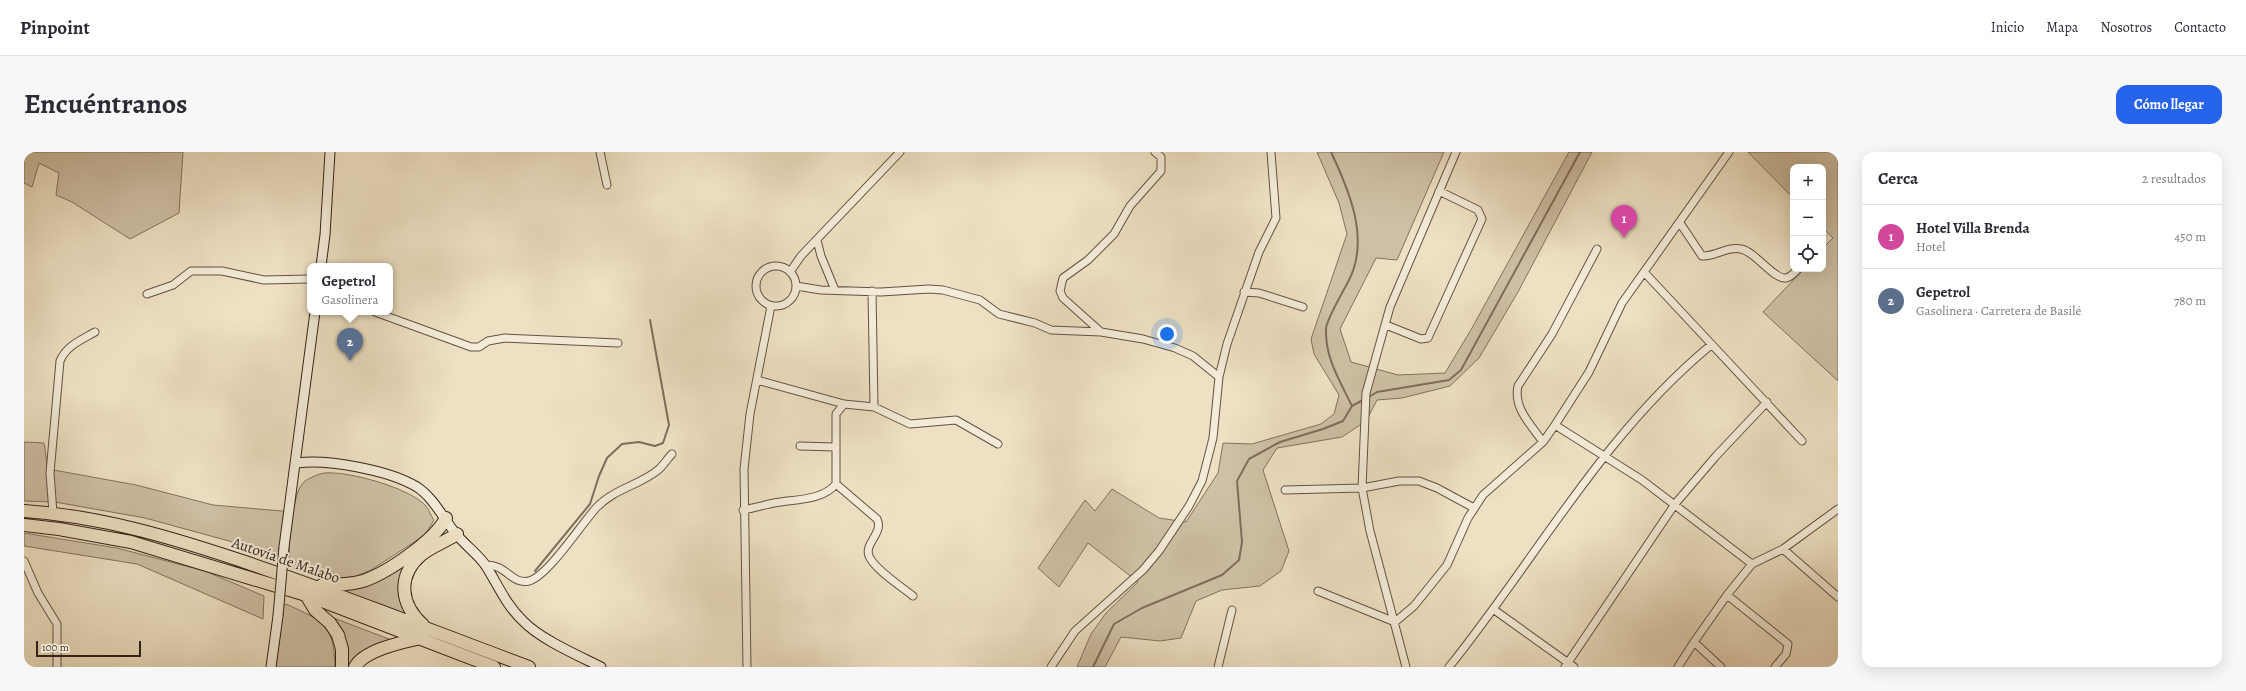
<!DOCTYPE html>
<html lang="es">
<head>
<meta charset="utf-8">
<style>
	body { margin:0; font-family:Alegreya,serif; background:#f7f7f7; color:#2b2b33 }
	.controls { position:absolute; right:12px; top:12px; display:grid; overflow:hidden; border-radius:8px; box-shadow:0 4px 16px #0002 }
	.controls button { width:36px; height:36px; display:grid; place-items:center; padding:0; border:0; border-bottom:1px solid #e1e1e2; background:#fff; color:#2b2b33; font:20px sans-serif }
	.scale { position:absolute; left:12px; bottom:10px; width:105px; box-sizing:border-box; padding-left:4px; border:2px solid #352218; border-top:0; font-size:11px; line-height:14px; white-space:nowrap; color:#352218; -webkit-text-stroke:3px #f4ecd8; paint-order:stroke }
	.you { position:absolute; left:1143px; top:182px; width:14px; height:14px; margin:-10px; border:3px solid #fff; border-radius:50%; background:#1a73e8; box-shadow:0 0 0 6px #1a73e833 }
	.badge { display:grid; place-items:center; width:26px; height:26px; border-radius:50%; background:#2563eb; color:#fff; font-size:13px; font-weight:700 }
	.pin { position:absolute; translate:-50% -33px; filter:drop-shadow(0 1px 2px #0008) }
	.pin::after { content:''; position:absolute; top:21px; width:14px; height:12px; background:inherit; clip-path:polygon(0 0,100% 0,50% 100%) }
	.popup { position:absolute; left:283px; top:111px; width:86px; height:52px; box-sizing:border-box; display:grid; place-content:center; border-radius:8px; background:#fff; filter:drop-shadow(0 1px 3px #0005); font-size:13px; white-space:nowrap; color:#7c7c81 }
	.popup b { font-size:15px; color:#2b2b33 }
	.popup::after { content:''; position:absolute; left:50%; top:100%; margin-left:-8px; border:8px solid transparent; border-top-color:#fff }
	.list { margin:0; padding:0; list-style:none }
	h2 { display:flex; justify-content:space-between; align-items:center; height:52px; margin:0; padding:0 16px; font-size:17px }
	h2 small { font-size:13px; font-weight:400; color:#7c7c81 }
	.list li { display:grid; grid-template-columns:26px 1fr auto; gap:12px; align-items:center; box-sizing:border-box; height:64px; padding:0 16px; border-top:1px solid #e1e1e2 }
	.list b { display:block; font-size:15px; white-space:nowrap }
	.list p { margin:0; font-size:13px; white-space:nowrap; color:#7c7c81 }
	.list em { font-size:13px; font-style:normal; color:#7c7c81 }
	.icon { flex:none; width:22px; height:22px; fill:none; stroke:currentColor; stroke-width:2; stroke-linecap:round; stroke-linejoin:round }
	.map { position:relative; flex:none; width:1814px; height:515px; overflow:hidden; border-radius:12px }
	header { display:flex; align-items:center; gap:24px; box-sizing:border-box; height:56px; padding:0 20px; background:#fff; border-bottom:1px solid #e1e1e2 }
	header strong { font-size:19px }
	nav { display:flex; gap:22px; margin-inline-start:auto; font-size:14px }
	.intro { display:flex; align-items:center; justify-content:space-between; box-sizing:border-box; height:96px; padding:0 24px }
	h1 { margin:0; font-size:28px }
	.button { padding:10px 18px; border-radius:12px; background:#2563eb; color:#fff; font-size:14px; font-weight:700 }
	main { display:flex; gap:24px; padding:0 24px }
	aside { flex:1; background:#fff; border-radius:12px; box-shadow:0 4px 16px #0002 }
	.map>svg:first-child { display:block }
</style>
</head>
<body>
<header>
<strong>Pinpoint</strong>
<nav><a>Inicio</a><a>Mapa</a><a>Nosotros</a><a>Contacto</a></nav>
</header>
<div class="intro"><h1>Encuéntranos</h1><a class="button">Cómo llegar</a></div>
<main>
<div class="map">
<svg width="1814" height="515" viewBox="0 0 1814 515">
	<rect width="100%" height="100%" fill="#eee1c3"/>
	<filter id="stains"><feTurbulence type="fractalNoise" baseFrequency=".005" numOctaves="4"/><feColorMatrix values="0 0 0 0 .2 0 0 0 0 .09 0 0 0 0 .02 0 0 0 .5 -.17"/></filter>
	<radialGradient id="worn" r=".72"><stop offset=".6" stop-color="#630" stop-opacity="0"/><stop offset="1" stop-color="#630" stop-opacity=".3"/></radialGradient>
	<!-- green -->
	<path fill="#cfc1a6" stroke="#82725f" d="M0 0H159L155 61 106 87 48 50 32 43 35 21 15 11 8 35 0 31Z
		M1293 0H1420L1373 108 1352 106 1316 177 1327 210 1374 223 1421 221 1448 176 1545 0H1568L1494 140 1455 206 1426 234 1378 246 1353 248 1342 269 1318 285 1253 296 1239 318 1265 399 1257 419 1236 434 1198 438 1172 449 1157 486 1136 489 1097 485 1081 515H1053L1067 482 1082 461 1114 430 1064 391 1035 435 1014 416 1061 348 1071 359 1088 337 1135 366 1162 370 1194 321 1199 291 1228 292 1297 272 1310 262 1315 243 1290 202 1287 187 1323 82 1315 51Z
		M1724 0H1814V229L1739 160 1780 117H1799V96L1809 86 1799 76V15H1769V46Z
		M0 290 20 291 24 317 112 333 189 353 269 360C271 351 273 335 281 329 286 326 296 321 301 321 325 319 386 336 402 354 405 358 407 364 410 368L401 383 347 418 330 425 313 426 266 415 265 392 269 363 256 403 121 366 31 350 0 349Z
		M0 381 93 396 181 419 240 444 239 467 113 412 0 394Z
		M384 404 379 420 387 465 308 435 335 431Z
		M262 452C299 469 310 472 311 515H252L260 453Z
		M294 460 378 492 329 515H320L321 496Z"/>
	<g fill="none" stroke-linecap="round" stroke-linejoin="round">
		<!-- stream -->
		<path stroke="#7e6e5c" stroke-width="2" d="M1345 245 1353 240 1425 228 1437 218 1556 0
			M1328 254 1339 248
			M511 419 566 352 575 324 583 306 598 292 615 290 631 294 639 291 645 273 626 168
			M1069 515 1090 472 1118 456 1198 423 1215 408 1218 390 1213 329 1225 307 1256 290 1299 277 1319 269 1328 254C1316 229 1301 206 1302 177 1302 168 1320 138 1325 128 1346 87 1325 38 1307 0"/>
		<defs>
			<path id="street" d="M576 0 583 33
				M1656 71 1678 104C1692 105 1702 94 1717 97 1732 100 1750 128 1762 126 1767 125 1771 120 1774 117
				M793 88 797 104 811 138
				M732 134a20 20 0 1 1 40 0a20 20 0 1 1-40 0Z
				M766 120 777 104 876 0
				M1620 120 1778 289
				M772 134 797 138 857 140 905 137 919 138 956 148 975 162 1011 171 1027 178 1077 180 1119 187 1151 196 1169 204 1195 225
				M1220 140 1235 141 1279 155
				M123 142 149 133 167 119H198L240 128 286 127
				M351 160 447 195H455L464 189 481 186 594 191
				M1362 173 1397 187 1404 186 1458 67 1454 58 1415 39
				M1077 180 1039 146 1036 139 1039 126 1064 108 1090 82 1106 54 1137 19V5L1131 0
				M733 228 820 252 850 255 848 139
				M850 255 886 272 932 268 974 292
				M1531 273 1618 328 1728 412 1759 397 1814 357
				M1519 290C1507 273 1489 256 1494 234L1528 182 1573 97
				M776 294 811 295
				M812 332 853 367C860 381 840 391 845 404 850 417 878 435 889 444
				M1261 338 1338 336 1375 329H1395L1413 336 1450 356
				M719 358C730 356 740 353 750 351 771 347 798 349 812 332V262L820 252
				M29 361 26 321 36 209C42 194 57 188 71 180
				M1759 397 1814 445
				M0 409 14 441 33 472V515
				M461 413C483 412 487 433 505 429 524 424 558 371 573 355 590 337 616 333 634 318 639 314 643 307 648 302
				M1294 439 1371 470
				M1703 443 1764 492 1762 502 1751 515
				M1469 457 1550 515
				M1371 470 1390 454 1423 413 1444 366 1459 343 1519 290 1531 273 1565 220 1598 151 1705 0
				M723 515 720 317 726 262 747 154
				M1027 515 1051 479 1119 418 1135 399 1165 354 1178 329 1189 286 1195 225 1203 192 1235 100 1252 66 1247 0
				M1194 515 1208 458
				M1382 515 1346 379 1338 336 1342 241 1366 155 1432 0
				M1425 515C1512 407 1579 282 1687 193
				M1541 515 1651 352 1692 304 1743 250
				M1654 515 1670 490
				M1697 515 1670 490 1703 443 1728 412"/>
			<path id="secondary" d="M297 114 301 83 306 0
				M273 311C304 307 365 318 393 335 410 346 420 368 433 383 442 394 455 403 462 414 474 433 482 453 499 469 516 487 555 504 577 515
				M260 395 291 160
				M247 515 254 464"/>
			<path id="highway" d="M0 359C77 364 150 386 224 411 318 443 411 480 505 515
				M0 373 35 377 107 390 282 443 470 515
				M298 433C312 433 325 433 339 429 363 421 410 389 422 366
				M282 443 291 458 306 471 314 483 318 497V515
				M399 473C376 452 373 424 397 403 408 394 421 390 433 382
				M331 515C340 498 379 490 397 486"/>
		</defs>
		<!-- street casing -->
		<use href="#street" stroke="#635243" stroke-width="9"/>
		<!-- secondary casing -->
		<use href="#secondary" stroke="#352218" stroke-width="11"/>
		<!-- highway casing -->
		<use href="#highway" stroke="#352218" stroke-width="14"/>
		<!-- street -->
		<use href="#street" stroke="#f4ecd8" stroke-width="7"/>
		<!-- secondary -->
		<use href="#secondary" stroke="#f4ecd8" stroke-width="9"/>
		<!-- highway -->
		<use href="#highway" stroke="#eee1c3" stroke-width="12"/>
		<defs>
			<path id="secondary-bridge" d="M254 464 260 395"/>
		</defs>
		<!-- secondary-bridge casing -->
		<use href="#secondary-bridge" stroke="#352218" stroke-width="11" stroke-linecap="butt"/>
		<!-- secondary-bridge -->
		<use href="#secondary-bridge" stroke="#f4ecd8" stroke-width="9"/>
	</g>
	<g text-anchor="middle" dominant-baseline="central" stroke-width="4" stroke-linejoin="round" paint-order="stroke">
		<!-- street labels -->
		<g font-size="15" fill="#352218" stroke="#f4ecd8">
			<text transform="translate(262 408) rotate(19)">Autovía de Malabo</text>
		</g>
	</g>
	<rect width="100%" height="100%" filter="url(#stains)"/>
	<rect width="100%" height="100%" fill="url(#worn)"/>
</svg>
<div class="controls">
<button>+</button>
<button>−</button>
<button><svg class="icon" aria-label="locate" viewBox="0 0 24 24"><circle cx="12" cy="12" r="6"/><path d="M12 2v4M12 18v4M2 12h4M18 12h4"/></svg></button>
</div>
<div class="scale">100 m</div>
<div class="you"></div>
<div class="pin badge" style="left:1600px;top:86px;background:#d1479c">1</div>
<div class="pin badge" style="left:326px;top:209px;background:#5c6f8a">2</div>
<div class="popup"><b>Gepetrol</b>Gasolinera</div>
</div>
<aside>
<h2>Cerca<small>2 resultados</small></h2>
<ul class="list">
<li><span class="badge" style="background:#d1479c">1</span><div><b>Hotel Villa Brenda</b><p>Hotel</p></div><em>450 m</em></li>
<li><span class="badge" style="background:#5c6f8a">2</span><div><b>Gepetrol</b><p>Gasolinera · Carretera de Basilé</p></div><em>780 m</em></li>
</ul>
</aside>
</main>
</body>
</html>
